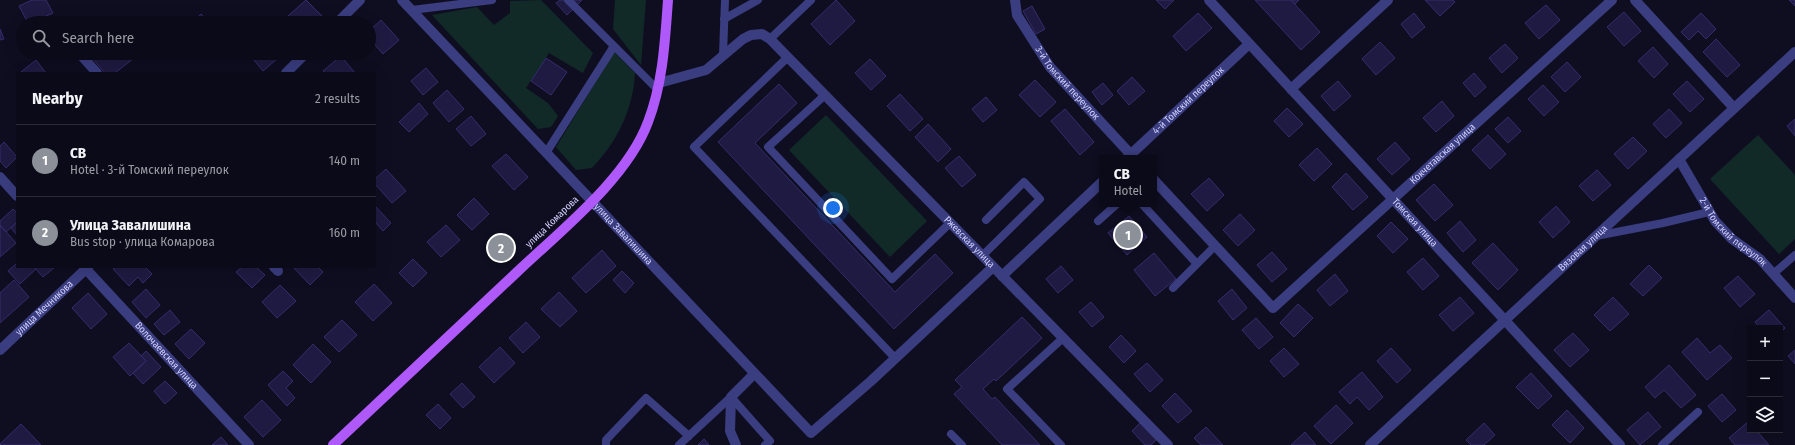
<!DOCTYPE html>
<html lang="en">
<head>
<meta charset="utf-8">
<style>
	body { margin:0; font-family:"Fira Sans Condensed",sans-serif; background:#141322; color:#f1f3f6 }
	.controls { position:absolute; right:12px; bottom:12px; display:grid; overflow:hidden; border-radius:0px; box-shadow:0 4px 16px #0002 }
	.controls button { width:36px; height:36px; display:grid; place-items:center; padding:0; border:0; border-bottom:1px solid #2b2b38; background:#0b0a19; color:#f1f3f6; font:20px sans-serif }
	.you { position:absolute; left:833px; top:208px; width:14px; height:14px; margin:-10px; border:3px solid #fff; border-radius:50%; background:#1a73e8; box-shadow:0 0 0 6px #1a73e833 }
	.badge { display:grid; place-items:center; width:26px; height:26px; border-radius:50%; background:#8c9099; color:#fff; font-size:13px; font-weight:700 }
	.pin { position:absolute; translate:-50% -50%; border:2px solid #fff; box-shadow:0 1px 4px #0006 }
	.popup { position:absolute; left:1099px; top:155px; width:58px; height:52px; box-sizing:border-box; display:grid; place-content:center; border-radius:0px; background:#0b0a19; filter:drop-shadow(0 1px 3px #0005); font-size:13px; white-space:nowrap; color:#9a9aa2 }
	.popup b { font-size:15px; color:#f1f3f6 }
	.popup::after { content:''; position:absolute; left:50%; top:100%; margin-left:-8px; border:8px solid transparent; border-top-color:#0b0a19 }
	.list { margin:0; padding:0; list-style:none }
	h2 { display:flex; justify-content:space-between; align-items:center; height:52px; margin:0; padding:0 16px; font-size:17px }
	h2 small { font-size:13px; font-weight:400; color:#9a9aa2 }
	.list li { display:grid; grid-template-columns:26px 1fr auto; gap:12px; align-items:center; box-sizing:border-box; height:72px; padding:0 16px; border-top:1px solid #2b2b38 }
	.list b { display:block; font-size:15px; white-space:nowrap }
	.list p { margin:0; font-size:13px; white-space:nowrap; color:#9a9aa2 }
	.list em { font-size:13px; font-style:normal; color:#9a9aa2 }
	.icon { flex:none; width:22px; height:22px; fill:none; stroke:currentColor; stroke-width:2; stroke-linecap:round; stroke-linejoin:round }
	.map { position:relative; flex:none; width:1795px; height:445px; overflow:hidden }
	.search { position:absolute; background:#0b0a19; box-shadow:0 4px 16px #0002; left:16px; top:16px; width:360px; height:44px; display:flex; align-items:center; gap:10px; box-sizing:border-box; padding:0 14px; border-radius:22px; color:#9a9aa2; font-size:15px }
	.panel { position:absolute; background:#0b0a19; box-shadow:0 4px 16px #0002; left:16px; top:72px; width:360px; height:196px; border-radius:0px }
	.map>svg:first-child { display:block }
</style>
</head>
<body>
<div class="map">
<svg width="1795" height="445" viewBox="0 0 1795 445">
	<rect width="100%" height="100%" fill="#0f0e21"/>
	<!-- green -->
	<path fill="#112a27" d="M541 0 593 53 583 73 549 53 526 88 548 103 558 116 551 127 538 129 432 15 477 7 494 25 510 13V1Z
		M615 0H646L641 65 613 29Z
		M614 52 635 73C633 110 617 142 592 168L576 170 556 147Z
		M826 115 927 221 890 257 789 150Z
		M1758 135 1795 175V239L1779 254 1710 179Z"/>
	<!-- building -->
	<path fill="#1f1a41" stroke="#342d6d" d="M32 0H46L53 13 31 23H28L19 6Z
		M306 0 323 17 316 23H280Z
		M560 0H582L567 15 556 3Z
		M836 0 855 21 830 45 811 24Z
		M1156 0H1174L1165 9Z
		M1255 0H1291L1320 32 1301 50Z
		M1291 0H1299L1295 4Z
		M1425 0H1453L1455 2 1440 16Z
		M1789 0H1795V6Z
		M1546 5 1560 20 1539 39 1525 23Z
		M1032 6 1045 29 1036 34 1023 11Z
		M1624 12 1641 31 1624 46 1607 27Z
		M1198 13 1212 28 1186 51 1173 36Z
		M1414 13 1425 27 1412 38 1401 24Z
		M1701 13 1716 29 1706 39 1698 31 1689 40 1681 32Z
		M201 14 209 23H191Z
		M381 20 399 40 383 54 369 38V31Z
		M0 29 4 39 0 40Z
		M1716 39 1740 65 1727 77 1703 52Z
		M1380 42 1395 58 1376 75 1362 59Z
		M1505 44 1518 58 1502 73 1489 58Z
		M1653 47 1668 64 1654 78 1638 61Z
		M100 53H130L134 58 115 73H105L93 59Z
		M248 53H284L263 71Z
		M341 56 355 73H325L323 71Z
		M546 58 567 72 551 95 531 81Z
		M870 59 886 76 871 90 855 73Z
		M36 60 46 73H22L21 72Z
		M1567 62 1581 77 1565 92 1551 77Z
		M426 68 438 82 423 95 411 81Z
		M1474 73 1486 87 1475 97 1463 83Z
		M1132 77 1145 91 1129 105 1117 91Z
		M1035 80 1056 102 1040 117 1019 95Z
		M1338 81 1351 96 1334 111 1321 96Z
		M1687 81 1704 99 1690 112 1673 94Z
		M1103 83 1113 95 1102 105 1092 92Z
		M779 84 797 103 755 143 895 292 935 254 953 273 894 329 718 142Z
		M1543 85 1559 102 1544 116 1528 99Z
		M447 90 464 109 449 122 433 103Z
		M900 94 923 119 910 131 887 106Z
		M986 97 997 110 983 122 972 109Z
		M1442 101 1454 116 1436 132 1423 118Z
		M419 103 428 114 409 132 399 122Z
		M1287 108 1303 124 1289 137 1274 121Z
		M1065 109 1094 142 1080 155 1051 121Z
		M1669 109 1682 123 1666 138 1653 124Z
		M471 116 486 134 471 146 456 129Z
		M1508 117 1521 131 1508 143 1495 129Z
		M1795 119V136L1787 126Z
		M928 124 951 149 938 162 915 137Z
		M1488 135 1506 154 1490 169 1472 150Z
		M1633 137 1647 151 1628 169 1614 154Z
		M4 142 17 157 6 168 0 161V146Z
		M1395 142 1410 159 1392 175 1377 159Z
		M1317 148 1332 164 1314 181 1299 165Z
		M506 154 528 177 514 190 492 166Z
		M959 156 976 175 962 187 945 168Z
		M386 169 406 191 392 203 375 184V179Z
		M1597 170 1611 185 1593 201 1579 186Z
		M1346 173 1368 197 1353 210 1332 187Z
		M1209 178 1224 195 1207 211 1191 194Z
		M1434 184 1453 205 1435 221 1416 200Z
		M474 198 489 214 472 230 457 215Z
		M375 206 391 223 383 231 375 222Z
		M1556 206 1570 222 1553 238 1539 222Z
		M13 209 17 213V222L6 232 0 225V221Z
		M1240 214 1255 230 1238 246 1223 230Z
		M1129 216 1147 237 1127 255 1108 233Z
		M1460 221 1476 240 1463 252 1447 233Z
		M17 222V235L11 228Z
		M1391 222 1408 239 1393 253 1377 236Z
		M446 225 460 240 441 257 427 242Z
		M1 226 16 243 0 257V227Z
		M1493 243 1518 270 1498 290 1472 263Z
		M602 250 616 266 586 293 572 278Z
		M1272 252 1287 269 1272 282 1257 265Z
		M1154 253 1176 279 1155 296 1134 270Z
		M1423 258 1439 276 1423 290 1407 272Z
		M413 259 427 273 413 287 399 273Z
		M17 263V267H34L36 269 20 284 8 271Z
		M1649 265 1662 278 1643 296 1630 284Z
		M1061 266 1073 280 1058 293 1046 279Z
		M34 267H55L43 277Z
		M116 267H145L152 274 143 283 138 277 129 286 113 269Z
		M242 267H256L265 275 252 288 236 272Z
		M293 267H318L323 272 310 285Z
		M622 271 634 283 625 293 613 280Z
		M1335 274 1348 291 1330 306 1317 290Z
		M1738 276 1755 294 1740 307 1724 288Z
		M14 280 29 297 0 323V293Z
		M374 284 392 303 373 321 355 302Z
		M280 285 296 301 277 318 262 302Z
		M146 289 160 305 146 318 132 302Z
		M1232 289 1247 308 1233 320 1218 301Z
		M559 292 577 311 560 327 541 309Z
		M88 293 107 314 91 329 72 308Z
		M1460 297 1474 313 1453 331 1439 315Z
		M1613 297 1629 314 1610 331 1594 315Z
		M1091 302 1104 317 1092 327 1079 312Z
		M1298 304 1313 318 1294 337 1280 323Z
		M170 310 180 322 164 335 154 324Z
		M1769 310 1785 328 1780 333V328H1760L1755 322Z
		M1022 317 1042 338 996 381 994 379 983 389 992 399 995 397 1040 445H1002L954 394 962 387 955 380Z
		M1256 318 1273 337 1259 349 1242 330Z
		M342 320 357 335 339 352 324 337Z
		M526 322 540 337 523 353 509 338Z
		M191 329 205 343 189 359 175 344Z
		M1573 333 1589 350 1570 367 1554 350Z
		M1121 335 1136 351 1124 363 1109 347Z
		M1697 338 1710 353 1720 345 1732 358 1707 380 1682 352Z
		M129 343 146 361 130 376 113 357Z
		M313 344 331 362 311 383 293 365Z
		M500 347 515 363 494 383 479 367Z
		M1284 348 1299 364 1284 377 1270 361Z
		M1391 348 1411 370 1397 383 1377 361Z
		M1795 350V364L1788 356Z
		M146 351 161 367 143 384 133 373 146 361 141 356Z
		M1147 363 1163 380 1150 392 1134 374Z
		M1669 365 1696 395 1681 408 1664 390 1655 398 1645 387Z
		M283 371 293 381 286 388 295 398 287 406 268 385Z
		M1362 372 1383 397 1369 410 1357 397 1350 404 1339 392Z
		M1531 373 1552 396 1538 409 1516 387Z
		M165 381 177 393 165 404 154 391Z
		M462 383 475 397 463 408 450 394Z
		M1175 393 1192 411 1178 423 1162 406Z
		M1722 394 1736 410 1722 422 1708 406Z
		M262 400 281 420 263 437 244 417Z
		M438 404 451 418 440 429 426 415Z
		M1336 405 1353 423 1331 444 1314 426Z
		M1567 410 1584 428 1570 443 1552 425Z
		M1648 412 1661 427 1640 445 1627 430Z
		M1749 421 1750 430H1756L1769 445H1735L1729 438Z
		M1140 423 1156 440 1151 445H1145L1132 431Z
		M1484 423 1495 435 1484 445H1471L1466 440Z
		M21 424 41 445H1L0 444Z
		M1206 427 1223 445H1201L1194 438Z
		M1305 432 1316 445H1291Z
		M221 437 228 445H212Z
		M704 439 709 445H698Z"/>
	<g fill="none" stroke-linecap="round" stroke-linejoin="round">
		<!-- service -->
		<path stroke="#3a3d7f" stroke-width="8" d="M568 0 658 90
			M412 10 492 0
			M724 19 758 0
			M770 39 811 0
			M723 55 725 0
			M788 57 694 147 895 358
			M825 95 768 147 892 279 950 223
			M546 153 614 46
			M1142 204 1197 264 1215 246
			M1098 221 1117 204
			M1596 236 1663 223 1709 212
			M982 256 1040 199 1024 182 986 220
			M1773 274 1795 255
			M1173 288 1197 264
			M951 434 962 445
			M606 445V440L646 398 689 436
			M679 445 731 397 770 441 765 445
			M1061 445 1007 389 1063 338
			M1662 445 1698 412"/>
		<!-- minor -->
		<g stroke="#3a3d7f" stroke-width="10">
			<path id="s1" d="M402 0 811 433 871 381 993 267"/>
			<path id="s2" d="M1015 0 1017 15 1050 67 1134 158"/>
			<path id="s3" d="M1209 0 1620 445"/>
			<path d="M1635 0 1734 108"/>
			<path d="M337 23 360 0"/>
			<path d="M80 54 97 73"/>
			<path d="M286 73 306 53"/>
			<path id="s4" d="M659 83 706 70 743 39 751 35 762 34 770 39 1168 445"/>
			<path d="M1291 89 1388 0"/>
			<path id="s5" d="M1127 158 1249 44"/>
			<path id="s6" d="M1679 159 1715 221 1732 239 1760 259 1795 298"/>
			<path d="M0 177 17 196"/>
			<path id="s7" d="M1154 180 1273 308 1612 0"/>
			<path id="s8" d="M84 267 249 445"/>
			<path d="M274 267 278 271"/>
			<path d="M1002 276 1102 182"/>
			<path id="s9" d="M0 350 88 267"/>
			<path d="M736 445 730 431 731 397 754 374"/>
			<path id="s10" d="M1370 445 1795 52"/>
		</g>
		<!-- primary -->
		<path stroke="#b059fb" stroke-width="10" d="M333 445C394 388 455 330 516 273 560 231 627 179 648 122 663 83 665 41 668 0"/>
	</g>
	<g text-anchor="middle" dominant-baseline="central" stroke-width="3" stroke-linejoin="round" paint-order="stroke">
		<!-- street labels -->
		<g font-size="10" fill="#d0cffe" stroke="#0f0e21">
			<text stroke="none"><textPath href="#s2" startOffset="100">3-й Томский переулок</textPath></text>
			<text stroke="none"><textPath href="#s5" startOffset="84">4-й Томский переулок</textPath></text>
			<text stroke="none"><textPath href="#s7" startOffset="404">Кокчетавская улица</textPath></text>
			<text transform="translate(552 222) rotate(-44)">улица Комарова</text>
			<text stroke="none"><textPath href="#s3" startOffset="303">Томская улица</textPath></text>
			<text stroke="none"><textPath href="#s6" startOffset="92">2-й Томский переулок</textPath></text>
			<text stroke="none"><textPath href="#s1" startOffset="322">улица Завалишина</textPath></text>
			<text stroke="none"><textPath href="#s4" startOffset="411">Ржевская улица</textPath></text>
			<text stroke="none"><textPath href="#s10" startOffset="290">Вязовая улица</textPath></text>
			<text stroke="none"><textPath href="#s9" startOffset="61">улица Мечникова</textPath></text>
			<text stroke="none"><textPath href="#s8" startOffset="121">Волочаевская улица</textPath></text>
		</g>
	</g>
</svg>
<div class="controls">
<button>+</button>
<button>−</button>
<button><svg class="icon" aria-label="layers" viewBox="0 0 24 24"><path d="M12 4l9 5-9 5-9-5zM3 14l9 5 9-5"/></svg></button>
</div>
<div class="you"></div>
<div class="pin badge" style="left:1128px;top:235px">1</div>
<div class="popup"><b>СВ</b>Hotel</div>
<div class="pin badge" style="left:501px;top:248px">2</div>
<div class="search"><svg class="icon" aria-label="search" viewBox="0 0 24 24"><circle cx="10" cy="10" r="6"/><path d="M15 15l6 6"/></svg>Search here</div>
<section class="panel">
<h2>Nearby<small>2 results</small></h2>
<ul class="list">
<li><span class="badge">1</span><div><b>СВ</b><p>Hotel · 3-й Томский переулок</p></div><em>140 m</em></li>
<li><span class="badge">2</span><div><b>Улица Завалишина</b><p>Bus stop · улица Комарова</p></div><em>160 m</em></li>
</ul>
</section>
</div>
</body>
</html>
